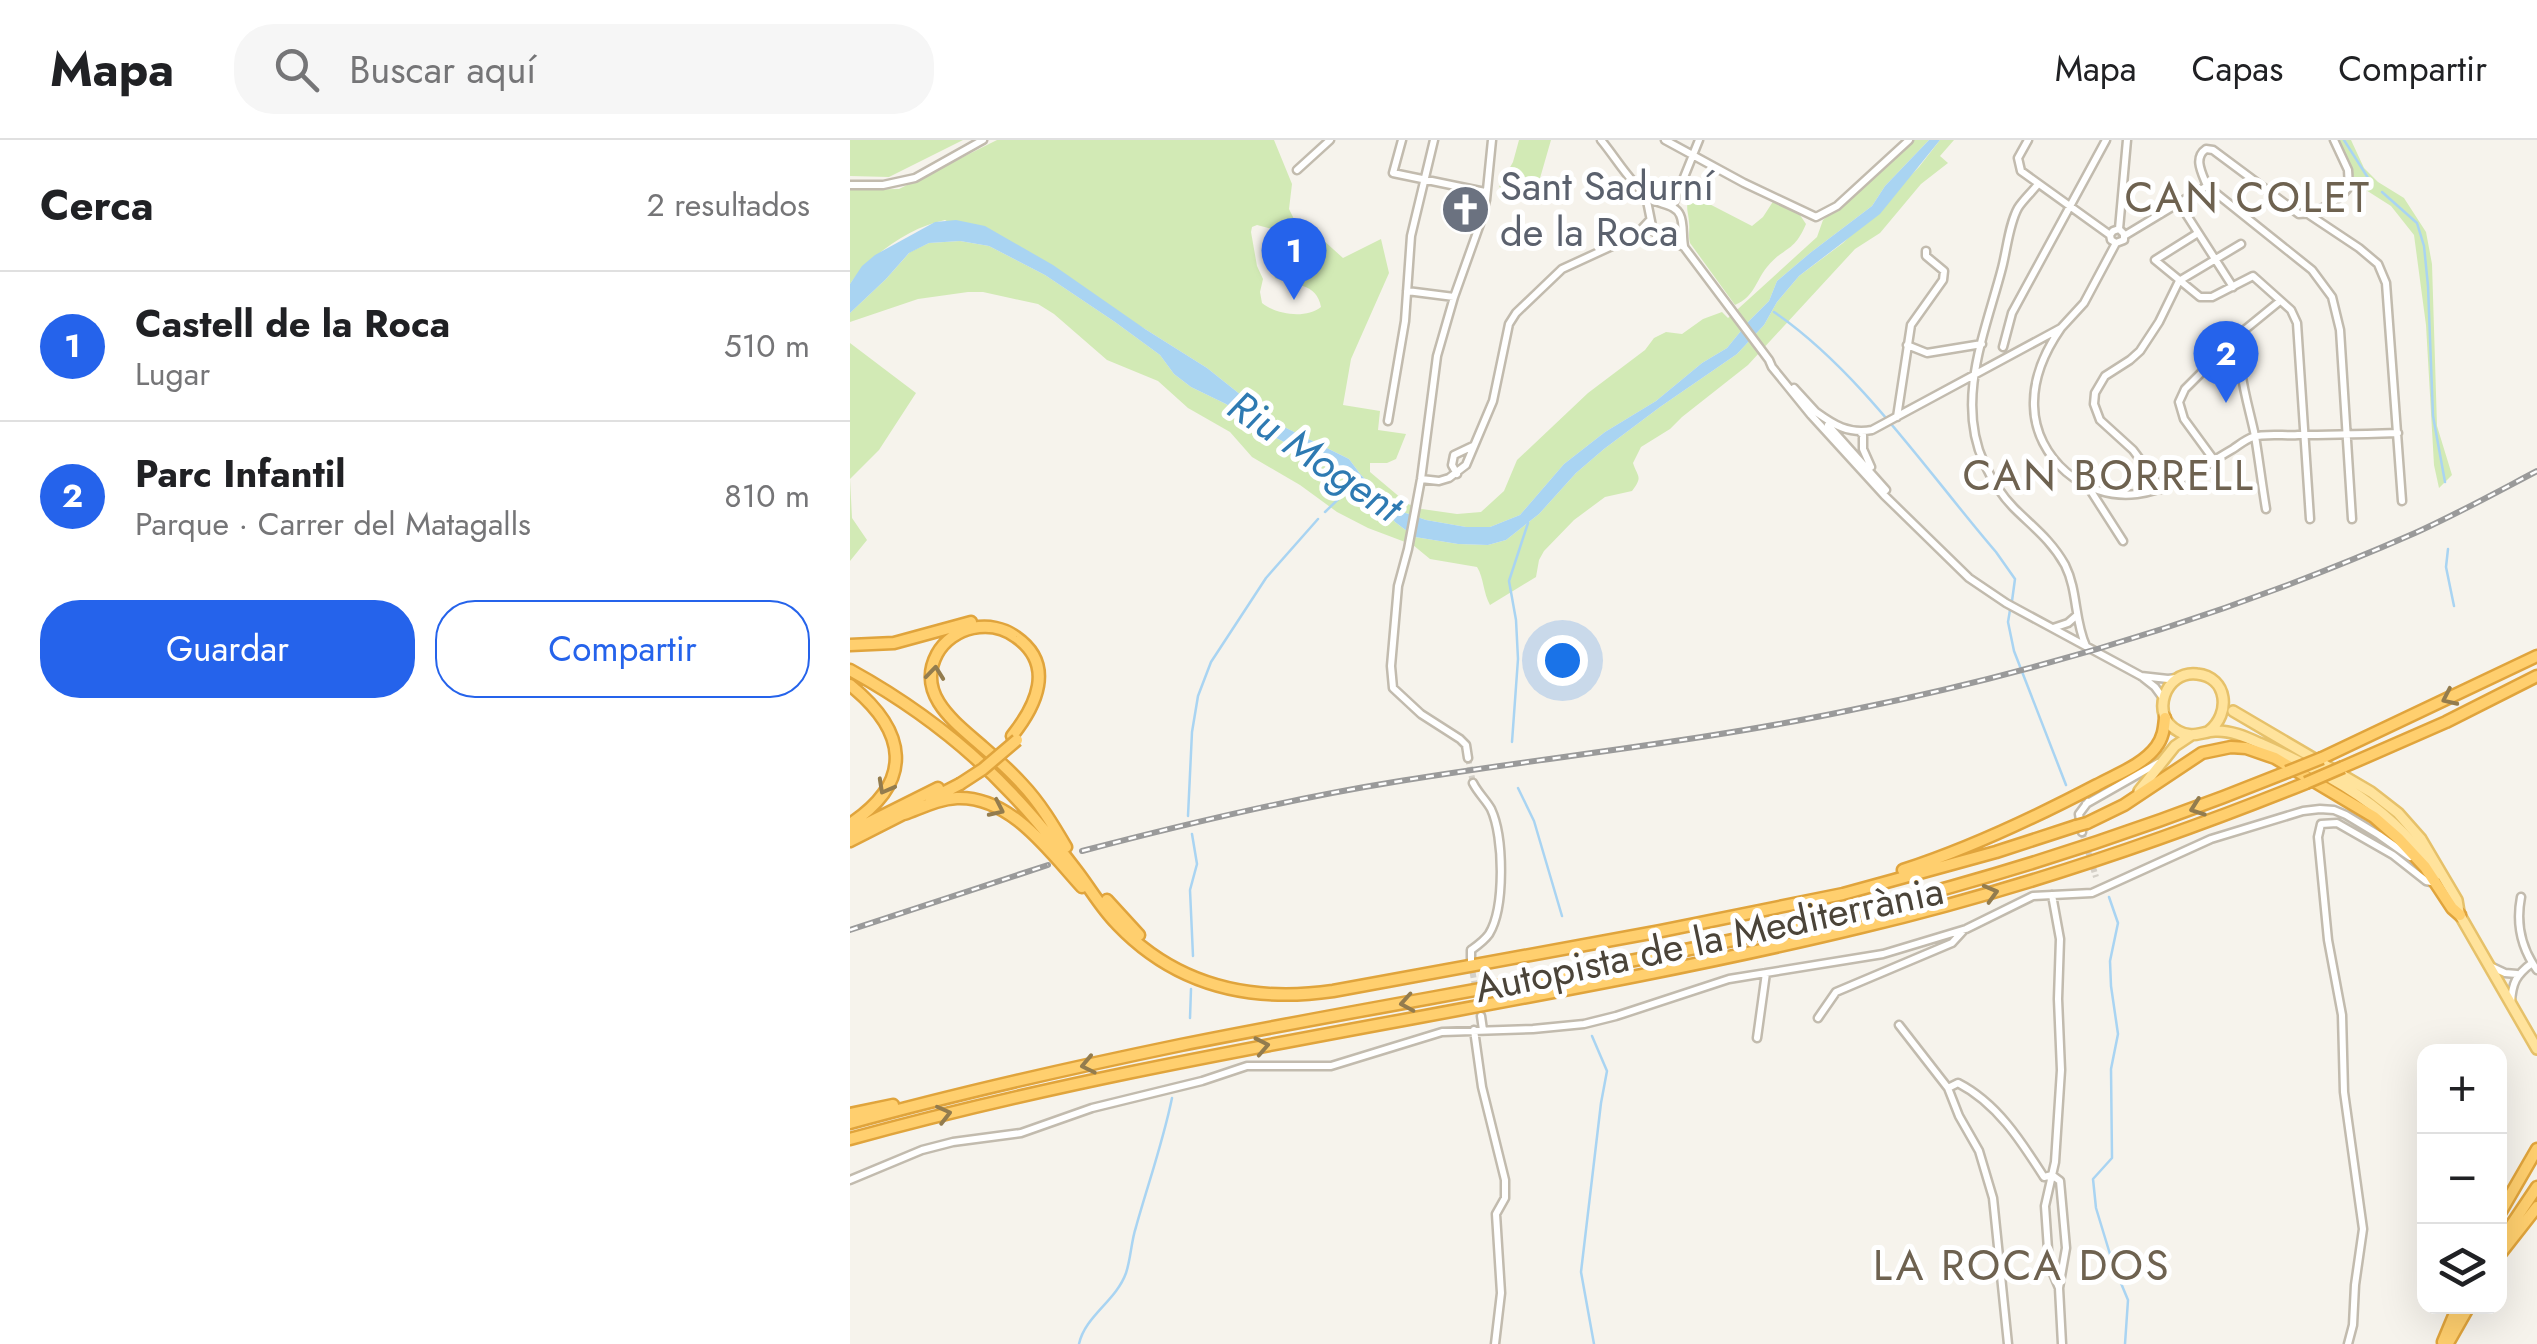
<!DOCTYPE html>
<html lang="es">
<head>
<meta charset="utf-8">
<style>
	body { margin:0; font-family:Jost,sans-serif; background:#f6f6f6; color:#202124 }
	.controls { position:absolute; right:30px; bottom:30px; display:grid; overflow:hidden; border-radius:20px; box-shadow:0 10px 40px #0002 }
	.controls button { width:90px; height:90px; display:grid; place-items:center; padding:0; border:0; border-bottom:2px solid #e0e0e0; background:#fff; color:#202124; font:50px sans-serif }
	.you { position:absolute; left:712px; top:520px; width:35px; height:35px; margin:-25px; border:8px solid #fff; border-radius:50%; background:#1a73e8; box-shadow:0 0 0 15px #1a73e833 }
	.badge { display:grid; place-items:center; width:65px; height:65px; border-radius:50%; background:#2563eb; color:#fff; font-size:32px; font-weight:700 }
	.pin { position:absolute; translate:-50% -82px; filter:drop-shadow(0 2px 5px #0008) }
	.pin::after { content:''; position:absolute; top:52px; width:35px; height:30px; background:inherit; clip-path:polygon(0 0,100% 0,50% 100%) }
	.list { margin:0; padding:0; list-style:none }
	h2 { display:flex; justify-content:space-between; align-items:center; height:130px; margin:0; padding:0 40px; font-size:42px }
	h2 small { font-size:32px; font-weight:400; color:#757577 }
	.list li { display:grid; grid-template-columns:65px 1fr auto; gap:30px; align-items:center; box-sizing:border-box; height:150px; padding:0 40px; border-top:2px solid #e0e0e0 }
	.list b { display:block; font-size:38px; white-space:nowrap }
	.list p { margin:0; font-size:32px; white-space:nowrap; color:#757577 }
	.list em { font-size:32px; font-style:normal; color:#757577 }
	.actions { display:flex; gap:20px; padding:30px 40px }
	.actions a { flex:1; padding:22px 0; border:2px solid #2563eb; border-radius:40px; text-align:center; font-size:35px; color:#2563eb }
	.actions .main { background:#2563eb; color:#fff }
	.icon { flex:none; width:55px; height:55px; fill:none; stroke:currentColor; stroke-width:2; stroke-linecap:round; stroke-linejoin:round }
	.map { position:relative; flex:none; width:1687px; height:1204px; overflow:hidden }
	header { display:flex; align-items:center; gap:60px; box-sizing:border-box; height:140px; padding:0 50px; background:#fff; border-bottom:2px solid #e0e0e0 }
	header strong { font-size:48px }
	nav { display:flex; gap:55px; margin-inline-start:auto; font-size:35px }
	.search { width:700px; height:90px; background:#f6f6f6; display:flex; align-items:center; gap:25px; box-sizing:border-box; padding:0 35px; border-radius:40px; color:#757577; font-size:38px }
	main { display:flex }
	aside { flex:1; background:#fff }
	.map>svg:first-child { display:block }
</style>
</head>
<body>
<header>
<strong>Mapa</strong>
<div class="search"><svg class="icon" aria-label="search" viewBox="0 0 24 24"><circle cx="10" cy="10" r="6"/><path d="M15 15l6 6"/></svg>Buscar aquí</div>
<nav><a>Mapa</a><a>Capas</a><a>Compartir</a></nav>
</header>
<main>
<aside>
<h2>Cerca<small>2 resultados</small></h2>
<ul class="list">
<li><span class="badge">1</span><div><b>Castell de la Roca</b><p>Lugar</p></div><em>510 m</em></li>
<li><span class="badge">2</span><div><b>Parc Infantil</b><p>Parque · Carrer del Matagalls</p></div><em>810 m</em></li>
</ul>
<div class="actions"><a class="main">Guardar</a><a>Compartir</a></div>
</aside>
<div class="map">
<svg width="1687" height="1204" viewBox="0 0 1687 1204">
	<rect width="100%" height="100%" fill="#f6f3ec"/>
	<!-- green -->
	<path fill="#d2eab5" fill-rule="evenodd" d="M0 0H113L39 37 0 36Z
		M147 0H424L442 44 439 69 445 81 459 93 473 100 493 118 531 99 539 133 501 219 493 265 530 271 528 290 556 294 546 319 537 323H520V332L558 364 572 369 607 374 631 372 654 351 667 320 738 253 795 210 804 198 816 192 832 194 853 179 872 172 878 178 967 97 973 80 1034 29 1061 0H1079L1035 46 1022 66 960 113 927 141 919 161 899 181 877 208 852 223 806 261 755 292 714 324 670 375 640 387H616L576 380 547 370 511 335 499 319 426 283 357 228 295 189 95 80C60 87 20 115 0 144V50L49 49ZM407 85 422 89 432 87 456 104 458 109 452 120 434 116C427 122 422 128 425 138 444 145 467 143 471 167 456 179 427 175 412 163L410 152 413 139 407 126 401 92 402 87Z
		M669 0H701L684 59 649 47 663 22Z
		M1090 0H1104L1090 16 1098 23 1071 44 1030 93 1005 109 898 225 832 277 820 289 791 307 783 323C788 338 793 336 782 351L755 357 724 380 694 411 689 420 686 437 640 465C633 453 634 438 627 427L580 419 563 405 518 388 487 372 450 345 402 317 380 292 338 268 308 241 257 220 204 174 188 164 133 152H118L68 159 0 182V173L36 139 60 112 79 103 110 101 139 106 195 135 265 182 310 215 324 234 341 247 376 264 426 298 487 328 503 338 535 369 545 382 565 397 608 404 638 405 656 400 689 374 726 333 754 309 810 267 887 214 914 185 927 162 949 136 993 103 1069 27Z
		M1486 0H1501L1514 28 1528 42 1554 58 1576 92 1582 124 1587 286 1602 335 1589 348 1584 325 1576 185 1564 95 1541 66 1508 45Z
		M840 54 902 86 913 77 924 60 948 72 956 84C944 113 933 107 917 127 905 142 905 156 885 165L840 103C838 95 840 90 839 82 838 69 835 69 840 54Z
		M0 203 66 253 29 310 0 339 2 378 17 400 0 421Z"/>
	<!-- water -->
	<path fill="#a9d4f2" d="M1079 0H1090L1030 74 949 136 927 162 914 185 887 214 810 267 754 309 726 333 689 374 656 400 638 405 608 404 565 397 545 382 535 369 503 338 487 328 426 298 376 264 341 247 324 234 310 215 265 182 195 135 139 106 110 101 79 103 59 113 36 139 0 173V144L12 126 25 115 85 82 106 80 135 86 203 125 295 189 357 228 426 283 499 319 511 335 547 370 576 380 616 387H640L670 375 714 324 755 292 806 261 852 223 877 208 899 181 919 161 927 141 960 113 1022 66 1035 46Z"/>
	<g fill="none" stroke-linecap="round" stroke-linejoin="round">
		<!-- stream -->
		<path stroke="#a9d4f2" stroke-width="2.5" d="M1494 0 1520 41
			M1532 52 1567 83 1574 106 1578 146 1583 276 1595 342
			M924 172C1010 231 1078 333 1146 412L1165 439 1162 461
			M475 372 506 342
			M1598 409 1596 427 1604 466
			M1160 470 1158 482 1164 511 1216 645
			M662 602 668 519 666 480 659 441 678 383
			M668 648 684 681 712 776
			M338 676 342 592 348 556 361 522 416 438 468 379
			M342 694 347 724 340 750 343 816
			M1259 757 1268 783 1260 821 1261 846 1268 894 1261 929 1262 1018 1243 1039 1246 1068 1263 1124 1278 1160 1275 1204
			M340 878 341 849
			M742 896 757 931 751 963 731 1132 744 1204
			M229 1204C235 1176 266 1161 276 1133 281 1118 281 1102 286 1087 298 1044 313 1002 322 958"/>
		<!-- minor-tunnel -->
		<path stroke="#d4d0c8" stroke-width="6" stroke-dasharray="6 3" stroke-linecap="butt" d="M618 618 623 643
			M1232 692 1246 737
			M621 823 629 870"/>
		<defs>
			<path id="minor" d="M552 0 543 33 635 52
				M751 0C766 18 779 41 797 56 806 65 825 63 830 75 834 83 832 96 834 106
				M815 0 894 43 966 77 987 66 1059 0
				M1178 0 1168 18 1171 31 1260 95
				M447 30 480 0
				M1188 44C1182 52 1173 60 1168 68 1159 84 1157 109 1152 128 1136 190 1105 260 1134 323 1141 338 1151 355 1164 368 1183 387 1201 400 1215 425 1228 451 1224 480 1236 506
				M0 45H33L65 38 133 0
				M1357 46 1462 130 1482 157 1490 190 1502 379
				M1357 46C1352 33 1343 18 1356 9L1363 10 1449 74C1467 74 1487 62 1499 47L1498 30 1484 0
				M796 56 803 91 834 107 919 220
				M1329 63 1383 147
				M822 67 849 0
				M1458 74 1509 108 1528 124 1536 143 1552 361
				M1269 89 1277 0
				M1348 93 1305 120 1350 157H1362L1403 136 1441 170 1447 183 1460 379
				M1274 96 1357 46
				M557 151 604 157
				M1211 188C1195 211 1183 236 1184 266 1185 318 1235 361 1287 354 1322 350 1353 326 1383 309 1389 305 1396 299 1403 297 1415 293 1435 296 1448 295 1482 295 1515 294 1548 293
				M1057 205 1077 213 1132 204
				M1153 207 1162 173 1256 0
				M919 220 922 227 961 275 1034 355 1119 438 1156 463 1291 536 1305 547 1313 558
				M944 248 966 272
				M966 272C984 285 998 294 1022 290L1211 188 1234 163 1266 103 1274 100V94L1269 89 1263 91 1260 95 1261 100 1266 103
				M1047 277 1061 185 1093 140 1094 131 1076 116V111
				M538 281 555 181 561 96 584 0
				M978 285 1036 350
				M1010 292 1013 295V309L1021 327
				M1364 320 1334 279 1329 262 1335 249 1391 193
				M607 334 602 325 604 315 623 306
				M571 339 589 341 599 338 616 325 643 261 659 184 666 173 712 129 786 95 799 81
				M1239 348 1273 401
				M1312 349 1283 310 1250 280 1244 264 1245 253 1255 236 1280 220 1290 211 1309 182 1329 141 1391 104
				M1416 369C1412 345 1409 320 1405 296 1398 262 1385 227 1392 192L1430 161
				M1203 488 1218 483 1226 476
				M1291 536 1318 539 1326 538
				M618 618 616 605 610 599 571 574 543 548 541 526 548 446 558 409 571 339 587 216 604 157 630 84 636 60 642 0
				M1236 664 1308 623
				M1232 692 1229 674 1238 662
				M1202 755 1210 799 1208 859 1211 930 1205 1022 1195 1066 1199 1124 1209 1148
				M1671 757C1666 783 1671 808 1687 830
				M621 821V810C628 805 634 801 639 794 655 768 654 697 641 669 636 660 628 653 623 643
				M1640 826 1655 833 1667 834
				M1661 863C1662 843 1666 835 1682 823
				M631 876 633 890
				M968 878 986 852 1102 803 1113 791
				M1049 885 1098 948 1109 976 1129 1011 1143 1058 1158 1204
				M624 890 632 947 655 1040V1058L646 1074 651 1153 645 1204
				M907 898 916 833
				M1098 948 1108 943C1147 963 1171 1001 1194 1037L1202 1035
				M1202 1035 1210 1041 1216 1108 1209 1148 1212 1204
				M0 1040 72 1010 103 1002 171 993 242 968 352 941 397 926H481L592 892 683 889 734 884 766 876 879 839 1033 814 1116 789 1183 756 1242 753 1361 699 1453 671 1470 669 1484 670 1496 675 1529 695 1560 717
				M1498 1204 1503 1185 1505 1145 1513 1089 1494 952 1492 875 1478 800 1468 697 1471 684 1487 683 1543 715 1576 741 1581 742"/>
			<path id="major" d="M1383 571 1521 652 1548 673 1571 699 1607 760 1609 772
				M1359 591C1381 574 1378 537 1347 534 1315 530 1299 576 1328 591 1342 599 1351 592 1365 591 1380 590 1396 597 1409 603 1478 633 1546 669 1586 735
				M1289 651 1325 606 1340 596
				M1607 770 1687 909"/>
			<path id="highway" d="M0 505 44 503 121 482
				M0 530C60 563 115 604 162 654 185 678 206 704 226 730 240 748 251 768 267 784 326 846 400 863 483 851L811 791 993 754 1146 712 1226 686
				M0 545C57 591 65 641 0 684
				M162 596C186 566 206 525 166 497 154 488 138 485 123 488 108 491 94 501 87 514 65 555 107 584 133 607 147 619 160 631 172 644 190 663 203 685 216 707
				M1472 618 1687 516
				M1493 627 1596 582 1687 536
				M81 659 110 644
				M54 674C71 668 88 659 107 658 161 656 199 711 232 747
				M1237 683 1274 665 1352 613 1381 607 1396 608 1425 618 1524 677 1548 698 1575 727 1602 768 1610 775
				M0 692 88 648
				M0 701 57 672
				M1053 730C1121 708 1184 678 1247 645 1265 635 1293 625 1306 607 1313 598 1314 589 1315 578
				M257 760 289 795
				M0 974 43 965
				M0 983C109 953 220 928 331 905 558 859 788 826 1014 770 1158 734 1299 688 1437 632
				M0 999C333 907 677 868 1012 787 1163 751 1312 701 1456 643
				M1650 1073 1687 1009
				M1650 1102 1687 1047
				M1650 1114 1687 1067
				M1593 1202 1608 1166
				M1598 1203 1619 1166"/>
		</defs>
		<!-- minor casing -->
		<use href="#minor" stroke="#c2bbae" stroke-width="11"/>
		<!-- major casing -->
		<use href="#major" stroke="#e6c16a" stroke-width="14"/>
		<!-- highway casing -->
		<use href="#highway" stroke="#e0a43c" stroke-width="15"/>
		<!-- minor -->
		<use href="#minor" stroke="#fff" stroke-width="6"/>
		<!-- major -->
		<use href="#major" stroke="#ffe39c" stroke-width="9"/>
		<!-- highway -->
		<use href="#highway" stroke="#ffcf6e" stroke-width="10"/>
		<defs>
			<path id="rail" d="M232 711C335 684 439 659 544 642 696 617 850 602 1001 570 1194 531 1385 472 1565 393 1607 374 1647 352 1687 331
				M0 790 198 725"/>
		</defs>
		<!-- rail casing -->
		<use href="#rail" stroke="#9a9a9a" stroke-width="6"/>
		<!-- rail -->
		<use href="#rail" stroke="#fff" stroke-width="2.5" stroke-dasharray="8" stroke-linecap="butt"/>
		<defs>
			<path id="highway-bridge" d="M1437 632 1472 618
				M1456 643 1493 627
				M110 644 133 629 167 600
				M1226 686 1237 683"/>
		</defs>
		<!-- highway-bridge casing -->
		<use href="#highway-bridge" stroke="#e0a43c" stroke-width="15" stroke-linecap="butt"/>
		<!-- highway-bridge -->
		<use href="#highway-bridge" stroke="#ffcf6e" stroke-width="10"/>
	</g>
	<!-- one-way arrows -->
	<defs><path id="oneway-chevron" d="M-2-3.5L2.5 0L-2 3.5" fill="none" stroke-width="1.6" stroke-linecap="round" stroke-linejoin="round" transform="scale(2.5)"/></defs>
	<g stroke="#937c4e">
		<use href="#oneway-chevron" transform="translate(85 533) rotate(-84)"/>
		<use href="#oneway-chevron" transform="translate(1599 558) rotate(155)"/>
		<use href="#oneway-chevron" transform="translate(35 647) rotate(119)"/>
		<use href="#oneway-chevron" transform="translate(1347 668) rotate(160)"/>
		<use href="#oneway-chevron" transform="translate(147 669) rotate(25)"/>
		<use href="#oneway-chevron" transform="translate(1141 753) rotate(-16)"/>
		<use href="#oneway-chevron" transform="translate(557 863) rotate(170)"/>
		<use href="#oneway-chevron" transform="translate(412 906) rotate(-11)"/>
		<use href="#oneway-chevron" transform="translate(238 925) rotate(168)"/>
		<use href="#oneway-chevron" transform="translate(94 974) rotate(-14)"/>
	</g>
	<!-- icons -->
	<defs>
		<symbol id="church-disc" viewBox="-11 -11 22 22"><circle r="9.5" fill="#6b7280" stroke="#fff"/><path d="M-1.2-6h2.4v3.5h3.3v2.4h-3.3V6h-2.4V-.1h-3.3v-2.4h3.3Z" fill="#fff"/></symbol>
	</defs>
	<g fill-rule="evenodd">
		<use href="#church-disc" x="588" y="42" width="55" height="55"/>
	</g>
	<g text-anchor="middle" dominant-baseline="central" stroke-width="10" stroke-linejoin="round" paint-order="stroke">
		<!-- worship labels -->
		<g font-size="40" fill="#5b616d" stroke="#fff" text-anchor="start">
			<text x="650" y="46">Sant Sadurní<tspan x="650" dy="46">de la Roca</tspan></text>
		</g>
		<!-- street labels -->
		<g font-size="40" fill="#4b4439" stroke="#fff">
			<text transform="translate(859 799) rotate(-12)">Autopista de la Mediterrània</text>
		</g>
		<!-- neighbourhood labels -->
		<g font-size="42" letter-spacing="2.5" fill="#6e6250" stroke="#fff">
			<text x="1398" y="57">CAN COLET</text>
			<text x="1259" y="335">CAN BORRELL</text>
			<text x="1172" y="1125">LA ROCA DOS</text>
		</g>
		<!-- water labels -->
		<g font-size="42" font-style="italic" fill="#2e7ab2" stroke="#fff">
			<text transform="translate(465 316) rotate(34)">Riu Mogent</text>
		</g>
	</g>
</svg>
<div class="controls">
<button>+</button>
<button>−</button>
<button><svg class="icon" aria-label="layers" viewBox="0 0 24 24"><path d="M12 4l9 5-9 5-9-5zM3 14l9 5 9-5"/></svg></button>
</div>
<div class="you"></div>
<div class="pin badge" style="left:444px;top:160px">1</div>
<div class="pin badge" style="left:1376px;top:263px">2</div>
</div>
</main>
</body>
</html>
